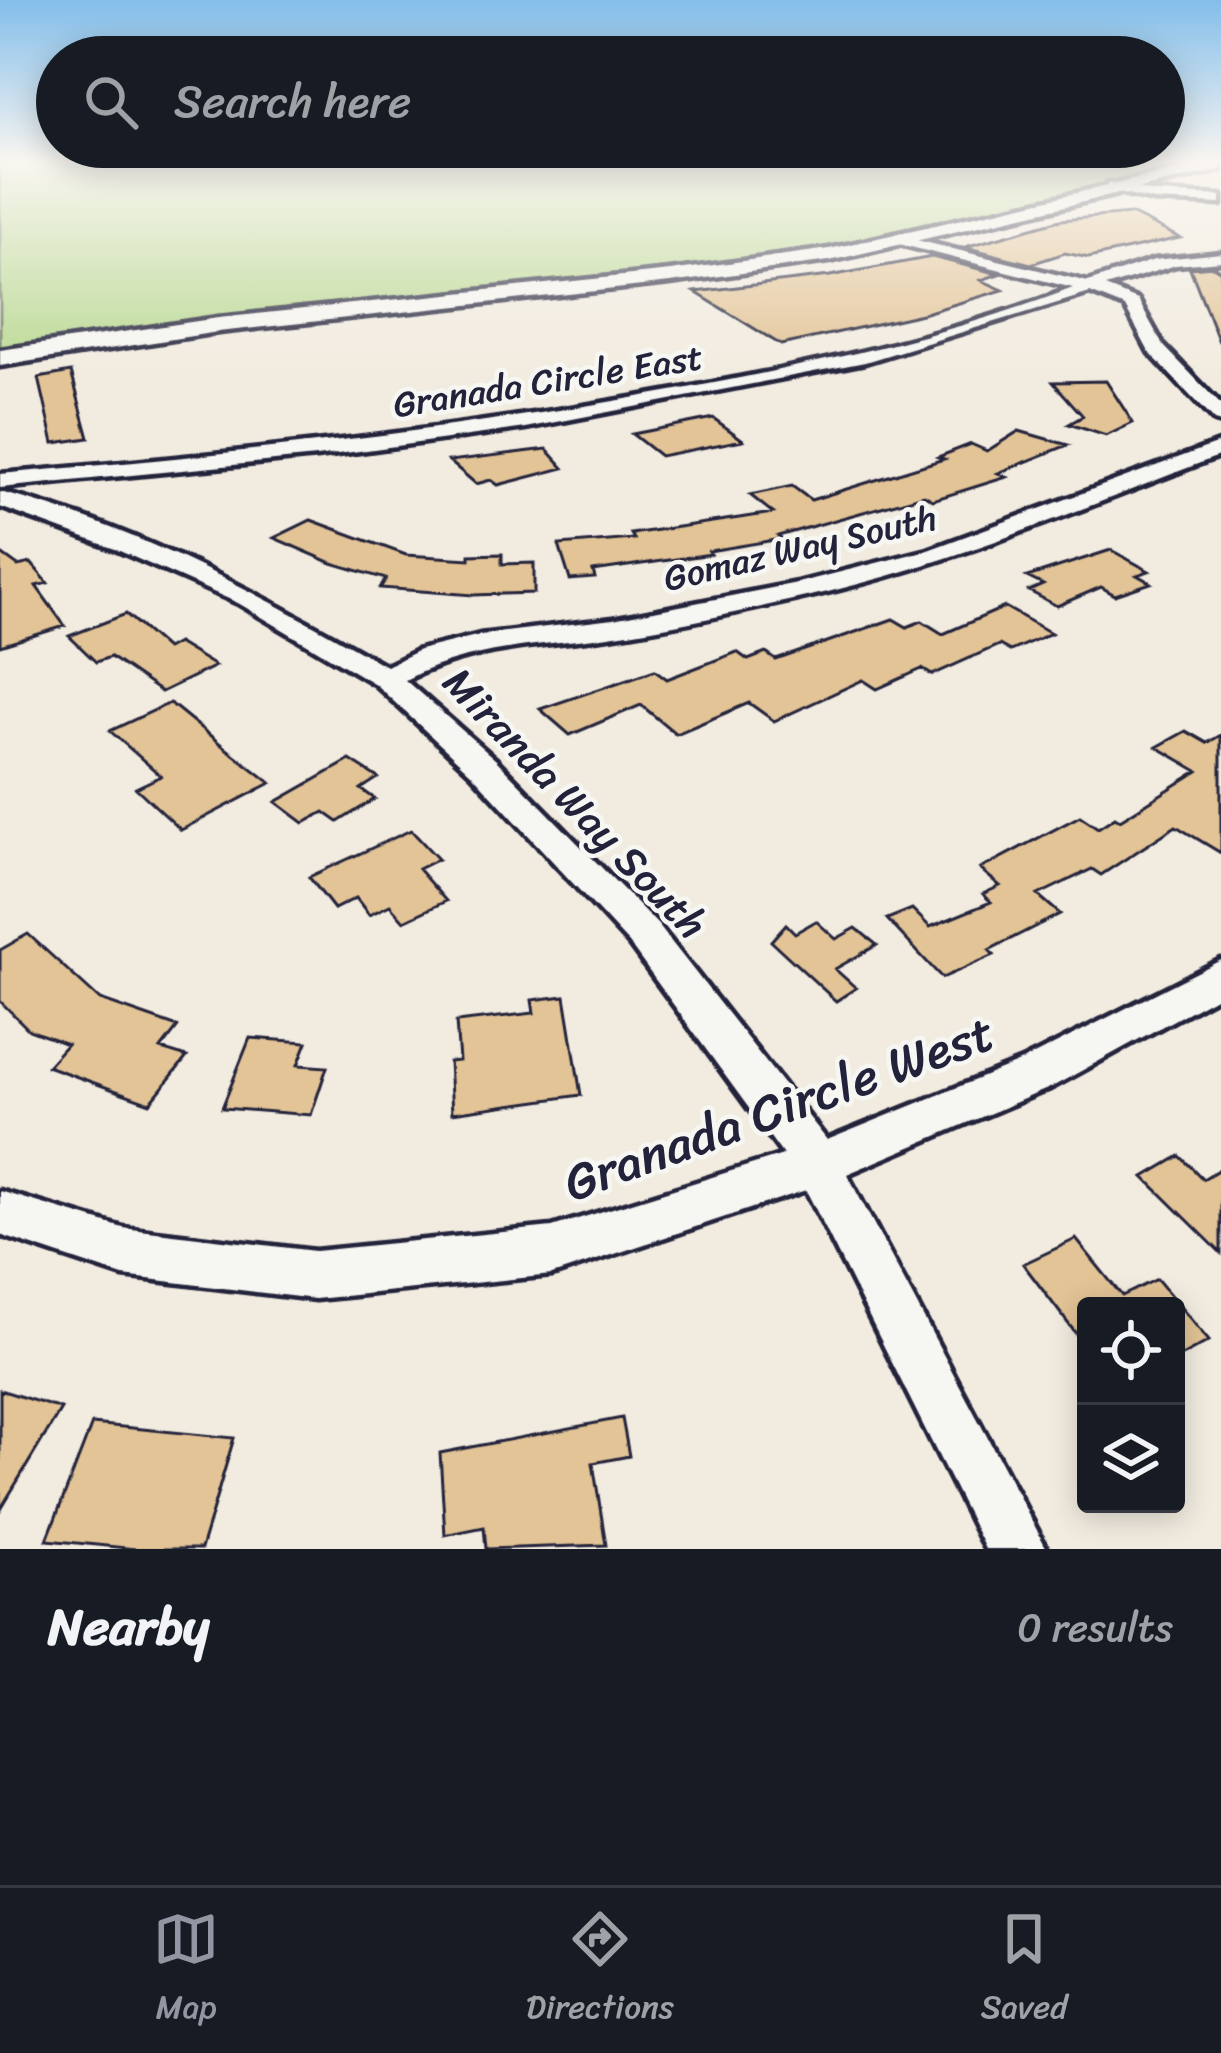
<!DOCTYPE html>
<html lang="en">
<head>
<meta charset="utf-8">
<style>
	body { margin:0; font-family:Sriracha,sans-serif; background:#20242c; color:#f1f3f6 }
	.controls { position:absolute; right:36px; bottom:36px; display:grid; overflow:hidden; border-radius:12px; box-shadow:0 6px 30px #0003 }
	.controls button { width:108px; height:108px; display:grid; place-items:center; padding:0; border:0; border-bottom:3px solid #363941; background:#171b24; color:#f1f3f6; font:60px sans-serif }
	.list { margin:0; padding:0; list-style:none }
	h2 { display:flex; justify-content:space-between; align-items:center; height:156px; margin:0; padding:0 48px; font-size:51px }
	h2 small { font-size:39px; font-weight:400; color:#9ea1a6 }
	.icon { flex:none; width:66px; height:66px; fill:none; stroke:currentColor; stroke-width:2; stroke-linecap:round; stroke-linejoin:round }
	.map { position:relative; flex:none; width:1221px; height:1549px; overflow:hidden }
	.search { position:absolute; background:#171b24; box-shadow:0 6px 30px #0003; left:36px; right:36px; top:36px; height:132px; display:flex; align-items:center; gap:30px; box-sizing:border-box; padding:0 42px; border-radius:66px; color:#9ea1a6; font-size:45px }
	.sheet { height:336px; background:#171b24 }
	nav { display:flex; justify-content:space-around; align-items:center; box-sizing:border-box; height:168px; border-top:3px solid #363941; background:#171b24; font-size:33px; color:#9ea1a6 }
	nav a { display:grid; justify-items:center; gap:6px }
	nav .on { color:#9495a2 }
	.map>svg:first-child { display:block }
</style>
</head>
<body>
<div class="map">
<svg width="1221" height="1549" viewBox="0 0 1221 1549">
	<rect width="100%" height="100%" fill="#f2ece0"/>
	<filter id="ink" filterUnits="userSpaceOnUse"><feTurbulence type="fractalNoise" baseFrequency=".00833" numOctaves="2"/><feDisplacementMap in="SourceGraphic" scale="24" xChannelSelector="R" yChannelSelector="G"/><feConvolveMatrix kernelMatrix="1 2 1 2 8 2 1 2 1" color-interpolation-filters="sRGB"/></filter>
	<g filter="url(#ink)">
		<!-- green -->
		<path fill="#b9d992" stroke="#6e7e66" stroke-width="3" d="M10 160H1221V161L822 251 300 309 0 352V163Z"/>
		<!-- building -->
		<path fill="#e3c496" stroke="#22223b" stroke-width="3" d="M1131 214 1180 238 1089 258 1065 253 1031 264 965 247 1060 220Z
			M932 257 999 274 981 280 1003 290 922 314 781 345 695 292 830 276Z
			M1213 266 1221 271 1219 342 1190 268Z
			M71 372 89 438 54 443 39 378Z
			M1106 381 1133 423 1106 436 1069 424 1083 416 1053 382Z
			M713 418 743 440 660 456 632 434Z
			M1019 431 1068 445 998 473 1007 477 933 500 924 495 778 536 781 539 709 551 711 554 593 571 595 578 570 580 559 545 634 539 631 534 773 513 750 495 792 486 811 500 944 459 938 457 971 444 987 451Z
			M547 449 564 468 498 485 491 480 476 484 449 461Z
			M311 520 406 555 470 559V555L502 554V564L534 563V593L474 595 380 588 386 579 332 563 274 538Z
			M1111 550 1149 571 1137 575 1151 583 1115 595 1101 587 1057 606 1029 591 1043 585 1027 577Z
			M0 553 18 566 31 563 48 583 36 586 65 626 0 646Z
			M1005 607 1051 633 1010 651 999 645 932 675 922 669 877 689 863 680 774 721 749 703 676 734 641 705 570 735 540 709 655 670 667 679 737 652 748 660 766 653 776 660 893 619 907 627 922 621 943 634Z
			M126 614 166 649 177 643 215 666 161 692 110 657 96 662 69 636Z
			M170 703 223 746 271 783 181 830 136 788 161 776 110 731Z
			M1186 731 1207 743 1221 735V853L1176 826 1101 875 1092 869 1038 895 1060 914 989 950 994 955 942 978 887 919 912 909 930 927 991 902 983 894 1000 886 980 869 1080 816 1098 828 1115 817 1120 820 1198 771 1157 747Z
			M350 760 378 778 361 789 375 799 338 822 324 812 304 823 276 802Z
			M411 830 438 859 418 869 446 901 404 921 390 905 369 915 356 898 334 909 309 877Z
			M816 921 836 939 856 928 877 945 835 969 856 988 836 1001 771 941 786 924 795 933Z
			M28 934 100 1000 178 1027 161 1049 187 1057 150 1103 47 1066 67 1044 29 1030 0 1001V950Z
			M565 996 581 1095 452 1113 449 1062 459 1061 456 1022 534 1013 532 1000Z
			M250 1038 307 1042 298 1065 327 1067 311 1115 222 1108Z
			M1180 1156 1203 1179 1221 1168V1253L1144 1177Z
			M1076 1239 1122 1296 1157 1279 1209 1341 1176 1359V1306H1086V1347L1023 1264Z
			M0 1390 61 1409 0 1510Z
			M622 1418 629 1456 593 1463 606 1545 486 1549 484 1527 445 1535 440 1453Z
			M92 1424 234 1438 201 1549H136L47 1540Z"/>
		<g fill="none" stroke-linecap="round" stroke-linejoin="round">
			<defs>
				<path id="street" d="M1108 183 1155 193 1221 196V204L1155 201 1104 190Z
					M904 237 1088 282 1154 260 1221 253V261L1176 265 1105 287 1138 300 1163 345 1221 405V423L1214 421 1149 352 1125 307 1090 293 865 362 526 428 316 457 0 488V474C227 455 453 431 677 390 811 365 945 337 1073 288L899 244Z
					M1221 442V455C1081 509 944 567 797 599 735 613 671 627 609 636 539 646 468 647 405 680L496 760 658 925 827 1140 1022 1061 1221 960V994L1052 1087 847 1174 1047 1549H985L806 1190 552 1275 315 1299 123 1276 0 1235V1191L123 1228 315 1251 552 1227 783 1155 630 945 472 774 375 684 238 603 115 549 0 507V492C137 527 264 596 386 666L419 650 480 635 613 619 797 583 928 550Z"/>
				<path id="secondary" d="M1221 160V170L829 261 670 283 218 332 0 366V350L218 318 670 271 829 249Z"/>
			</defs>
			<!-- street casing -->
			<use href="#street" stroke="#22223b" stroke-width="9"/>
			<!-- secondary casing -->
			<use href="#secondary" stroke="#22223b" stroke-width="9"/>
			<!-- street -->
			<use href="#street" fill="#f6f6f2" fill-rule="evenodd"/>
			<!-- secondary -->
			<use href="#secondary" fill="#f6f6f2" fill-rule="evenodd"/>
		</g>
	</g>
	<!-- sky -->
	<linearGradient id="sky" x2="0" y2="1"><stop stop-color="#83beea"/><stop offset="0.43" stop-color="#f9f6f1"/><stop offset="1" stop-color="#f9f6f1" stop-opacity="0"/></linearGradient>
	<rect width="1221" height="376" fill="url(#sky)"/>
	<g text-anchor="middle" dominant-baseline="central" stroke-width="9" stroke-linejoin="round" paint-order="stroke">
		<!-- far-street labels -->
		<g font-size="36" fill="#22223b" stroke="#f6f6f2">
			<text transform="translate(548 381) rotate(-9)">Granada Circle East</text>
			<text transform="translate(800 548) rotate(-13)">Gomaz Way South</text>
		</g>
		<!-- street labels -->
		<g font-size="42" fill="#22223b" stroke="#f6f6f2">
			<text transform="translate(575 803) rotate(46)">Miranda Way South</text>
		</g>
		<!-- near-street labels -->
		<g font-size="51" fill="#22223b" stroke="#f6f6f2">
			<text transform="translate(779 1108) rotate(-20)">Granada Circle West</text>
		</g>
	</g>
</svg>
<div class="controls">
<button><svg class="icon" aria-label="locate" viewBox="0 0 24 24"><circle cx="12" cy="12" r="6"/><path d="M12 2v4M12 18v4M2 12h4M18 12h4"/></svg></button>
<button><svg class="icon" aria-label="layers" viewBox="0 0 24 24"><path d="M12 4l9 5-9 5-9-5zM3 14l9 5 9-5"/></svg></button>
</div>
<div class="search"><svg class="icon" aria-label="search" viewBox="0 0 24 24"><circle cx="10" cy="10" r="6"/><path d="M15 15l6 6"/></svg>Search here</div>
</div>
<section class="sheet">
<h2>Nearby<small>0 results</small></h2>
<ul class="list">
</ul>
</section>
<nav>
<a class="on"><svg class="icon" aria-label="map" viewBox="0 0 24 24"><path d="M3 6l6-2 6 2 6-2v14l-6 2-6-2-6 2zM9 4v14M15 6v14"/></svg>Map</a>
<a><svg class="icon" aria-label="directions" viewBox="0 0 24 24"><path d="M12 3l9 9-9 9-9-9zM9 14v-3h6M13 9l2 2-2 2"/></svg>Directions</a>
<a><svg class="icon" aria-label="saved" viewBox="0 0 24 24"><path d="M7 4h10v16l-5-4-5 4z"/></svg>Saved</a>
</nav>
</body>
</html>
